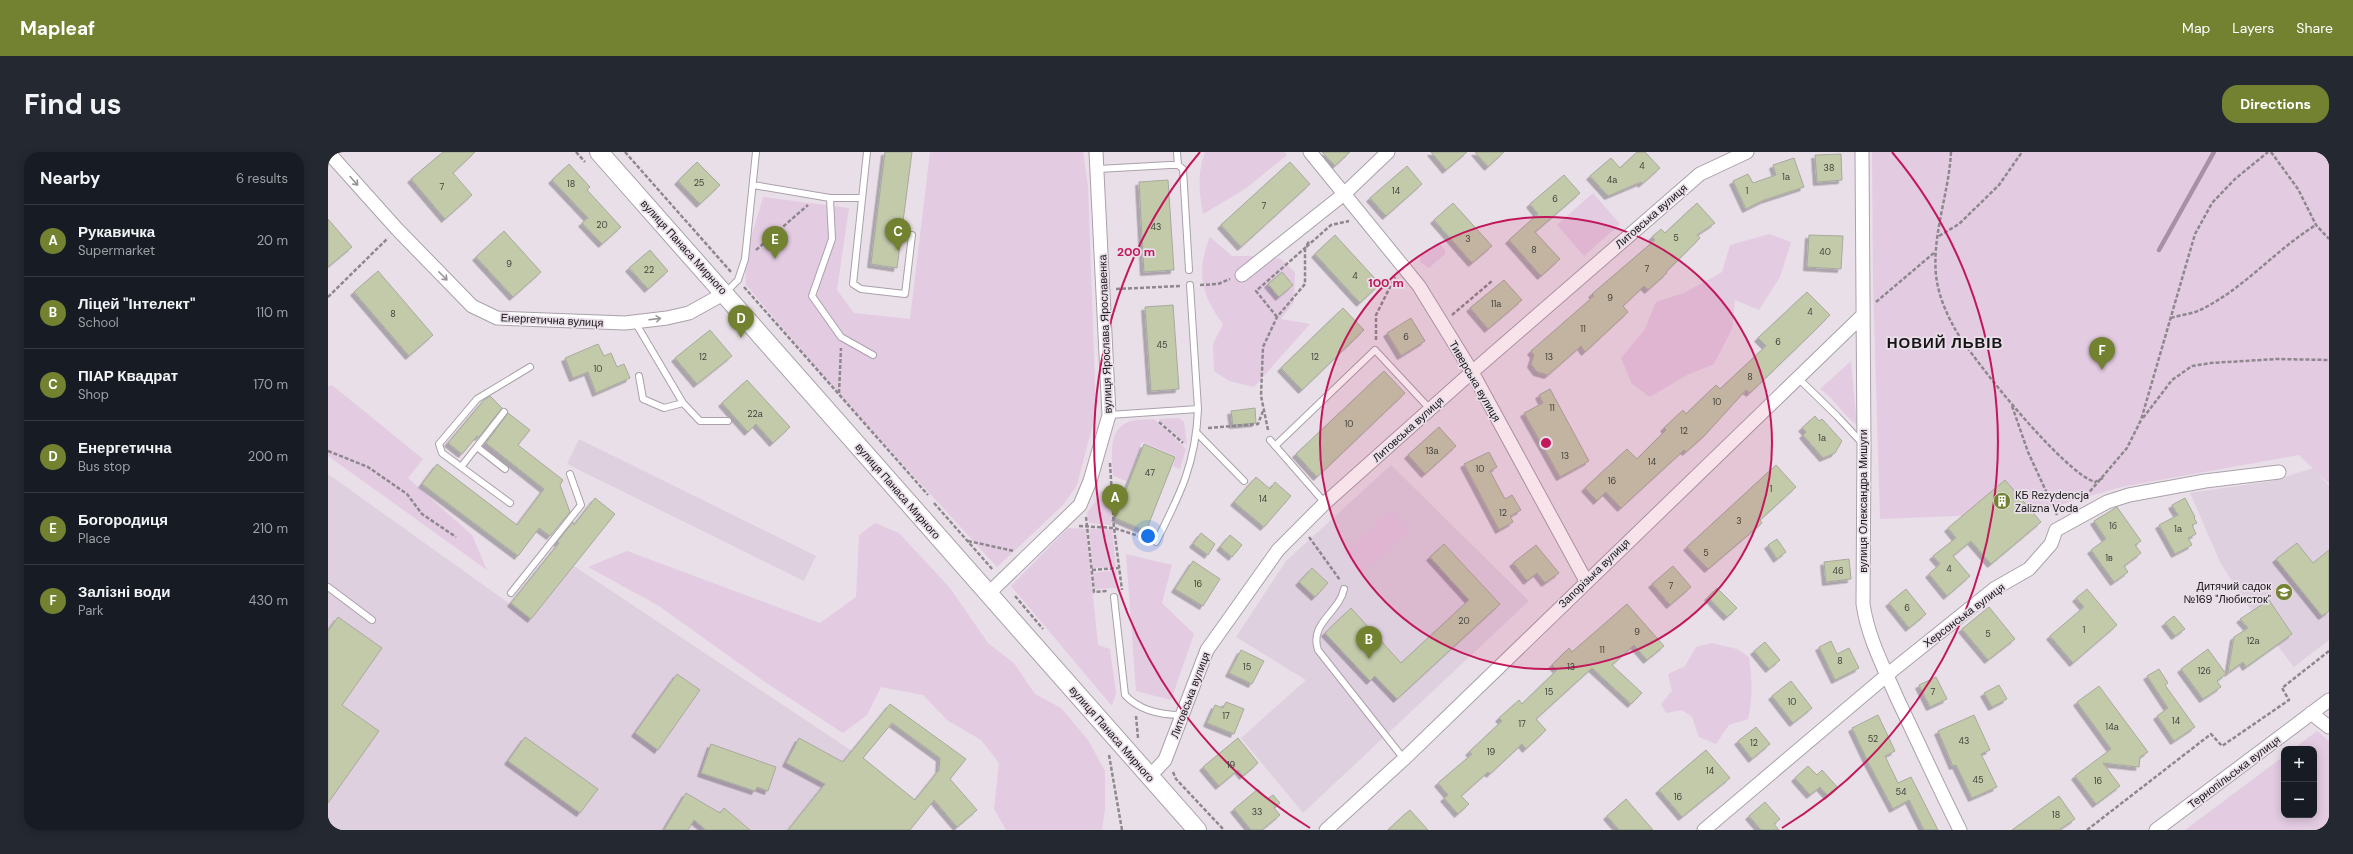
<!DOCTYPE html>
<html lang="en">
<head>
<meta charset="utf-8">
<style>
	body { margin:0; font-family:"DM Sans",sans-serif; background:#242831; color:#f1f3f6 }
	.controls { position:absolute; right:12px; bottom:12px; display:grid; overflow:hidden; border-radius:8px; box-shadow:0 2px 10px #0003 }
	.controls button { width:36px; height:36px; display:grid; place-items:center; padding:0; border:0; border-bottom:1px solid #363941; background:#171b24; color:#f1f3f6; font:20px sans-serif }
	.you { position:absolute; left:820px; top:384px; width:14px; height:14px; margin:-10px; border:3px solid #fff; border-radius:50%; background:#1a73e8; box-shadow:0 0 0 6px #1a73e833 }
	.badge { display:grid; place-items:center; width:26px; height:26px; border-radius:50%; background:#738230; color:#fff; font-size:13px; font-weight:700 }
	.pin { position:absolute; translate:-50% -33px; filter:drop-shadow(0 1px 2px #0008) }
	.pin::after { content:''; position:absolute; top:21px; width:14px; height:12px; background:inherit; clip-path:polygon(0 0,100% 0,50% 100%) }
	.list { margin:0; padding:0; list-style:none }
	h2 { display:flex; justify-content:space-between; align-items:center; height:52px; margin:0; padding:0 16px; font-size:17px }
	h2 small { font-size:13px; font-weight:400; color:#9ea1a6 }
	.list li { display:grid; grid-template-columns:26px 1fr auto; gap:12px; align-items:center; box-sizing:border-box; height:72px; padding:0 16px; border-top:1px solid #363941 }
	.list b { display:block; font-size:15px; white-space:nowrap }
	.list p { margin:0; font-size:13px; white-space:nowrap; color:#9ea1a6 }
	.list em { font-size:13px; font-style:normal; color:#9ea1a6 }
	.map { position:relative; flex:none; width:2001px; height:678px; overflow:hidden; border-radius:16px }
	header { display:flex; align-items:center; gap:24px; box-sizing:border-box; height:56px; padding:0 20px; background:#738230; color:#fff }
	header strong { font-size:19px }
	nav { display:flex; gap:22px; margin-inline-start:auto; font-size:14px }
	.intro { display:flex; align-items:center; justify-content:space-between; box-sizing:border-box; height:96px; padding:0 24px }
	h1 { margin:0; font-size:28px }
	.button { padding:10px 18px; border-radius:16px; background:#738230; color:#fff; font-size:14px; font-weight:700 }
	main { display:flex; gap:24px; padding:0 24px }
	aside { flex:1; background:#171b24; border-radius:16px; box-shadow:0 2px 10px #0003 }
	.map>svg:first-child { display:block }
</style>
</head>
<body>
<header>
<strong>Mapleaf</strong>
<nav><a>Map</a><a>Layers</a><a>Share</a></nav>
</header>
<div class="intro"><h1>Find us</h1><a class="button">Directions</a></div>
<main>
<aside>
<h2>Nearby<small>6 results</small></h2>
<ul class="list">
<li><span class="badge">A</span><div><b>Рукавичка</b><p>Supermarket</p></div><em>20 m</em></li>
<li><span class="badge">B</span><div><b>Ліцей &quot;Інтелект&quot;</b><p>School</p></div><em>110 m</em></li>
<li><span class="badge">C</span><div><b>ПІАР Квадрат</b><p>Shop</p></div><em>170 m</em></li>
<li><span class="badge">D</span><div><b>Енергетична</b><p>Bus stop</p></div><em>200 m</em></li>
<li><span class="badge">E</span><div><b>Богородиця</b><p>Place</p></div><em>210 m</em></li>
<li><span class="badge">F</span><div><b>Залізні води</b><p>Park</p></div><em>430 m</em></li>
</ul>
</aside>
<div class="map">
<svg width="2001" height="678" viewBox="0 0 2001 678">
	<defs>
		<filter id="shadow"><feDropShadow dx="-3.5" dy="3.5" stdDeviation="0" flood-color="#0004"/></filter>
	</defs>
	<rect width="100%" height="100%" fill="#e9dfe8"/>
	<!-- built -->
	<path fill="#dfd0df" d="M251 287 488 404 476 429 239 312Z
		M1063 313 1201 449 975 661 913 586 978 528 908 485 958 409Z
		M1985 316 2001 334V488L1966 515 1930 469 1893 412 1862 341 1944 329Z
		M0 322 203 467 246 414 524 599 458 678H0Z"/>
	<!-- green -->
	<path fill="#e3cbe2" d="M602 0H755L760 34 768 260 749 333 735 353 669 415 511 242 418 133 417 107 435 45 521 56 509 138 526 161 582 167Z
		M877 0H957L959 3 917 37 875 62C871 40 869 21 877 0Z
		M1544 0H2001V332L1971 303 1793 335 1704 361 1552 367 1545 133Z
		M1265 41 1292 72 1256 104 1229 73Z
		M1441 82 1463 90 1452 125 1431 158 1407 148 1404 177 1386 212 1359 223 1322 245 1304 232 1293 206 1317 177 1328 150 1356 141 1394 120 1402 93Z
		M882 85 904 104H936L953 107 967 120 966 150 953 167 982 172 926 235 901 229 886 219 885 192 895 172C873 143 868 119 882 85Z
		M1108 91H1111L1117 98V102L1101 116 1092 110V105Z
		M1523 209 1529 273C1514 262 1507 247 1492 237Z
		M4 233 95 307 80 326 144 383 159 418 0 304V234Z
		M851 266 856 270 859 293 830 267Z
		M826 267 858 297 852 317 845 314 848 304 814 290 798 329 785 324C784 305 779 276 803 269 810 267 819 268 826 267Z
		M771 339 781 340 783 373 761 371 759 361 767 350Z
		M1063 357 1082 378 1034 422 1014 402Z
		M547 371 571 381 622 436 660 491 686 511 707 542 733 556 760 588 777 619V658L774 678H678L666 657 671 611 653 588 619 568 595 543 553 535 539 563 515 581 440 532 331 454 260 415 299 399 492 471 528 445 531 383Z
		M740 376 758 377 770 493 782 497 788 540 784 554 683 434Z
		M761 377H784L788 415 765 416Z
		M798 402 844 413 834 451 866 482 843 548 808 539Z
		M788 418 790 436 767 437 765 421Z
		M1383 491 1409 497 1421 505C1424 526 1425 546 1420 567L1401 573 1388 592 1371 585 1364 565 1354 558 1338 561 1333 552 1344 539 1340 522 1357 514 1368 495Z
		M1989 579 2001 589V678H1857L1956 604V663H1986V597H1965Z"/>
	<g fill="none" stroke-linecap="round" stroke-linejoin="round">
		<!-- stream -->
		<path stroke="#a990a8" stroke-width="4.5" d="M1831 98 1886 0"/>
	</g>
	<!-- building -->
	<path fill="#c2caaa" stroke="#a7aa9e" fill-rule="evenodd" filter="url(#shadow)" d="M115 0H147L125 21 144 43 117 67 83 27Z
		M557 0H584L569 116 543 112Z
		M994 0H1022L1007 14Z
		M1103 0H1139L1118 18Z
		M1147 0H1176L1160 15Z
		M1309 0H1317L1332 16 1314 32 1313 30 1280 44 1262 24 1283 6 1292 16Z
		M1513 2 1514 28 1489 30 1487 3Z
		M1466 6 1476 35 1436 48 1418 57 1405 29 1420 22 1425 31 1448 23 1445 13Z
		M369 10 392 33 372 52 350 29Z
		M962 10 982 32 913 95 893 73Z
		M241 12 262 35 259 38 293 75 274 92 254 71 260 66 224 28Z
		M1079 14 1094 32 1058 64 1042 46Z
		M1236 23 1252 41 1207 80 1232 107 1213 124 1181 88 1210 62 1202 52Z
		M840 28 846 118 816 120 811 30Z
		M1125 51 1164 94 1144 111 1106 68Z
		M1369 51 1387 71 1369 83 1372 86 1338 120 1339 121 1320 138 1316 134 1295 154 1300 160 1257 200 1253 194 1220 223 1209 220 1203 212 1206 203 1203 199 1266 144 1264 142 1327 88 1324 85 1333 77 1337 81Z
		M0 67 24 95 0 115Z
		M176 79 213 120 185 145 148 105Z
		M1007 83 1052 132 1032 151 987 102Z
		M1481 83 1515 84 1513 117 1479 115Z
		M322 98 340 119 320 137 301 116Z
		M50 119 105 183 81 204 26 140Z
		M954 120 965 133 951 145 940 132Z
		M1176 128 1194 148 1160 177 1142 156Z
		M1479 140 1502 163 1484 181 1422 241 1418 238 1377 283 1358 300 1356 298 1293 356 1278 340 1269 349 1257 336 1299 297 1309 307 1338 278 1336 276 1355 258 1358 262 1388 233 1392 237 1438 194 1430 186Z
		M845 153 851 237 823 239 817 155Z
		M1015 156 1036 178 974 238 953 216Z
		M1083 166 1097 189 1073 204 1059 181Z
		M382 178 404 204 369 232 347 206Z
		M270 192 276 204 283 201 289 215 296 212 302 226 268 241 260 220 245 226 237 206Z
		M1056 219 1077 241 989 325 968 302Z
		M419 228 462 275 445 291 428 272 420 280 394 251Z
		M1222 237 1261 309 1232 325 1196 261 1215 251 1211 243Z
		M162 244 174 256 151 285 149 284 134 302 120 291 156 248Z
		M927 256 928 271 905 273 903 259Z
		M180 261 202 278 190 293 235 328 232 333 242 360 222 384 211 376 190 404 94 332 109 312 189 373 216 337 158 291Z
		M1487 264 1491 269 1494 267 1514 289 1507 301 1495 306 1475 283 1478 280 1474 276Z
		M1111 275 1128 294 1097 322 1080 303Z
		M816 292 847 305 818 379 787 366Z
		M1161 300 1169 315 1162 319 1177 347 1184 343 1193 358 1182 364 1185 370 1171 378 1136 312Z
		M1448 313 1468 335 1432 368 1434 371 1380 417 1359 395Z
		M928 325 942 337 947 330 963 344 936 375 906 350Z
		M1677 328 1713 370 1663 412 1643 389 1625 404 1642 424 1619 444 1601 422 1612 412 1605 404 1628 386 1620 376Z
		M267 346 287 362 203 467 183 451 231 391 229 390 245 370 246 373Z
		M1857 346 1867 365 1866 366 1869 371 1864 373 1868 382 1860 386 1864 393 1847 402 1831 373 1850 363 1844 353Z
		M1789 355 1813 389 1807 393 1813 401 1796 414 1800 420 1786 430 1763 398 1778 387 1766 369Z
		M873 381 887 392 880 403 865 392Z
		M902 383 914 393 904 405 892 395Z
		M1449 387 1458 400 1449 407 1440 393Z
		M1969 391 1985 411 2001 398V459L1994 464 1948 407Z
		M1116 392 1172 452 1069 547 1047 524 1042 529 997 481 1023 456 1073 511 1141 448 1102 405Z
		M1208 393 1231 421 1217 431 1209 421 1199 429 1185 411Z
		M1521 407 1523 427 1498 430 1496 410Z
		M865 409 892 427 875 454 847 437Z
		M1345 414 1363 435 1342 453 1324 432Z
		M984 416 1000 431 987 445 971 430Z
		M1389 436 1409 456 1399 465 1380 445Z
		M1578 437 1598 462 1581 476 1561 451Z
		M1759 437 1789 473 1745 511 1722 484 1756 455 1748 446Z
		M1941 448 1964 482 1918 515 1915 510 1900 521 1906 485 1920 476 1912 467Z
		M1299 452 1336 494 1319 508 1306 493 1284 513 1314 541 1303 552 1264 516 1208 567 1218 578 1198 597 1194 592 1162 622 1160 620 1133 644 1141 652 1130 662 1116 646 1120 643 1110 631 1144 602 1141 600 1174 569 1171 566 1191 548 1194 552 1229 518 1224 513 1241 496 1244 500Z
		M1661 455 1687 487 1660 508 1634 477Z
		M1846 464 1857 477 1847 484 1837 471Z
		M10 465 54 496 14 553 51 579 0 651V479Z
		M1503 489 1509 502 1521 496 1531 516 1507 528 1491 495Z
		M1437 490 1452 508 1441 517 1426 499Z
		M1880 497 1898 522 1889 529 1893 535 1875 547 1853 517Z
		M913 498 936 509 924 532 901 521Z
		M1831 517 1840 531 1837 533 1867 575 1846 589 1829 564 1840 556 1819 524Z
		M349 522 372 538 330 598 307 581Z
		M1608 525 1619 547 1602 555 1591 533Z
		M1463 529 1484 556 1465 571 1444 544Z
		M1671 533 1679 547 1664 555 1656 541Z
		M1771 534 1820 600 1812 605 1811 615 1775 611 1792 634 1768 652 1747 624 1783 597 1749 550Z
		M898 550 916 557 906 582 879 571 887 553 895 556Z
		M562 552 638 607 622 627 649 658 629 675 606 648 582 678H460L497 632 458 611 471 586 515 610ZM564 571 612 606 611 618 587 648 535 606Z
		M1550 563 1567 599 1557 604 1570 631 1583 625 1610 678H1596L1581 648 1565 657 1541 612 1524 576Z
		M1646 563 1662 598 1653 602 1669 635 1644 646 1628 613 1625 614 1610 579Z
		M1428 575 1442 592 1424 607 1410 589Z
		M197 585 270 637 252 661 180 609Z
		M910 586 930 611 915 624 910 618 891 634 875 615Z
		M383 592 448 615 440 639 429 635 427 639 373 621Z
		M1378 598 1402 626 1354 665 1331 638Z
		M1480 614 1489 623 1494 618 1510 636 1500 644 1492 635 1482 643 1467 626Z
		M930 637 939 647 945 643 952 651 946 656 952 663 934 678H923L906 657Z
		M358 641 392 661 396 656 422 678H378L366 668 360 678H336Z
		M1731 644 1747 667 1731 678H1684Z
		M1298 647 1325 678H1291L1279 664Z
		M1437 650 1452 667 1446 672 1451 678H1433L1421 664Z
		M1082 658 1100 678H1060L1077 662Z"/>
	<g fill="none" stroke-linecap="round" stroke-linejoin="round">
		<defs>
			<path id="lane" d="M539 0 525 132 533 137 577 142 584 83
				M849 0 850 13
				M770 17 842 13H850L855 17 861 118
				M425 33 502 46H533
				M502 46 504 87 484 144 513 185 545 203
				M397 141 410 128 417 107 428 0
				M307 170 355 251 372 269H400
				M311 224 315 247 336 256 355 251
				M1470 226 1509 264 1535 292
				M781 263 870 257 862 133
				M868 280 916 329
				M942 288 997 351
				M947 294 1047 198 1102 257
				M149 295 177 317
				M133 315 176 260
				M182 351 114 301 111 292 149 247 202 215
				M828 390C852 343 868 311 870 257
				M0 435 44 468
				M1016 437C1011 461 981 471 990 498L1076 607
				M183 441 253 353 242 322
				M786 445 797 543C812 559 832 563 853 563"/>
			<path id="street" d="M0 0 69 77 144 154 169 166 297 171 339 166 361 161 397 141
				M982 0 1091 134 1144 220 1258 429
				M1534 0 1536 294 1535 452C1540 486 1556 516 1569 546 1590 590 1610 634 1632 678
				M914 123 1016 42 1060 0
				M661 441 752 353 762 329 781 263 768 0
				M1983 561 2001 575
				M822 624 837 608 879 498 950 398 997 351 1136 227 1372 22 1419 0
				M998 678 1076 607 1534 164
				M1376 678 1565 518 1666 437 1701 417 1723 392 1728 378 1779 350 1801 343 1877 329 1951 320
				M1828 678 2001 548"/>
			<path id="secondary" d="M271 0 869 678"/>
		</defs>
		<!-- lane casing -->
		<use href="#lane" stroke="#aaa1aa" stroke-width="8"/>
		<!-- street casing -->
		<use href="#street" stroke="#aaa1aa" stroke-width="15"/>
		<!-- secondary casing -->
		<use href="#secondary" stroke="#aaa1aa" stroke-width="20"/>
		<!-- path -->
		<path stroke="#8e878d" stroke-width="2.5" stroke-dasharray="4 2" stroke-linecap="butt" d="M248 0 257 10
			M297 0 403 120
			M1623 0C1621 41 1604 82 1608 123 1610 142 1618 161 1627 177 1645 208 1736 321 1767 330L1775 326
			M1943 0 1970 37 1988 73 2001 87
			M1611 84 1631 72 1671 33 1694 0
			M428 98 480 53
			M872 133 890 132 902 127
			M416 135 600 343
			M788 137 853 134
			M0 145 60 86
			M1548 150 1607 100
			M1124 163 1164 129
			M949 165 928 139 977 96 982 88
			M1843 166C1852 163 1864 162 1872 158 1916 137 1947 98 1988 73
			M1048 188V163L1067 125
			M511 241 513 196
			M1684 254 1700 300 1729 363
			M1815 266 1844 228 1864 214 1883 211 1949 207 2001 208
			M831 270 855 291
			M880 276 930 272 935 259
			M940 278 933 244 935 195 949 165 977 132V96L1003 73 1021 69
			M0 299 40 315 79 342 94 362 128 385
			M782 311 786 376 794 438
			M1758 344 1799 296 1813 268 1867 82 1884 51 1907 27 1940 0
			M606 351 665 418
			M758 365 766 440 779 439
			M751 374 786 376 820 387
			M981 385 1012 428
			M640 389 686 399
			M764 418 791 416
			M687 444 715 477
			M808 564 810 586
			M781 603 794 678
			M845 620 848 627 896 678
			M1759 678 1883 582 1894 594 1961 548 1954 536 2001 499"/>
		<!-- lane -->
		<use href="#lane" stroke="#fff" stroke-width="6"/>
		<!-- street -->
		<use href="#street" stroke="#fff" stroke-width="13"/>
		<!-- secondary -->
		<use href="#secondary" stroke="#fff" stroke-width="18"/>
	</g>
	<!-- one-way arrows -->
	<defs><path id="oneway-shaft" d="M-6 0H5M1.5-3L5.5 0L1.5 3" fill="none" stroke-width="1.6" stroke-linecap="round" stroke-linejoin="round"/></defs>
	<g stroke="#979597">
		<use href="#oneway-shaft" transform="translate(26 29) rotate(48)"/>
		<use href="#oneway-shaft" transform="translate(115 124) rotate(45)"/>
		<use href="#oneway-shaft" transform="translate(327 167) rotate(-7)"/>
	</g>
	<!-- distance rings -->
	<circle cx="1218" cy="291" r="226" fill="#c2185b" fill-opacity=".12"/>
	<g fill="none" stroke="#c2185b" stroke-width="2">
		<circle cx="1218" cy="291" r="226"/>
		<path d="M982 676A452 452 0 0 1 872 0M1564 0A452 452 0 0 1 1454 676"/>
	</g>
	<!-- icons -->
	<defs>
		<symbol id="building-disc" viewBox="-11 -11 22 22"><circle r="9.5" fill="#738230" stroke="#e9dfe8"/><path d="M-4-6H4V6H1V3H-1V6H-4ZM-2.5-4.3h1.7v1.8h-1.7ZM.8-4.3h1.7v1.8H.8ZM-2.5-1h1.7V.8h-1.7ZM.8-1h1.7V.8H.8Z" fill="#fff"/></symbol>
		<symbol id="school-disc" viewBox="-11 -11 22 22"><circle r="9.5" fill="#738230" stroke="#e9dfe8"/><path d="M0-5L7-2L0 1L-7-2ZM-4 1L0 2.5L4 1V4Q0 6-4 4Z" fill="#fff"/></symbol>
	</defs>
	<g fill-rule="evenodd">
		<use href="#building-disc" x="1664" y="339" width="20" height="20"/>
		<use href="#school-disc" x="1946" y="430" width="20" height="20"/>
	</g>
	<g text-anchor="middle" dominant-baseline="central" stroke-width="3.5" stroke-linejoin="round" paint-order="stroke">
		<!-- number labels -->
		<g font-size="9" fill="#42423c">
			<text x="1314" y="14">4</text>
			<text x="1501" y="16">38</text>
			<text x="1458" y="25">1а</text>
			<text x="1284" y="28">4а</text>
			<text x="371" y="31">25</text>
			<text x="243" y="32">18</text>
			<text x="114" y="35">7</text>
			<text x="1068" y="39">14</text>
			<text x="1419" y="39">1</text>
			<text x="1227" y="47">6</text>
			<text x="936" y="54">7</text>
			<text x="274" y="73">20</text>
			<text x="828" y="75">43</text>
			<text x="1348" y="86">5</text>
			<text x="1140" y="87">3</text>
			<text x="1206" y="98">8</text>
			<text x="1497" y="100">40</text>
			<text x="181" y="112">9</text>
			<text x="1319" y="117">7</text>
			<text x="321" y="118">22</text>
			<text x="1027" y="124">4</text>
			<text x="1282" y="146">9</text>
			<text x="1168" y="152">11а</text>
			<text x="1482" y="160">4</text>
			<text x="65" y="162">8</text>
			<text x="1255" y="177">11</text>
			<text x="1078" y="185">6</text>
			<text x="1450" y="190">6</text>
			<text x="834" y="193">45</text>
			<text x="375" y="205">12</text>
			<text x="987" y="205">12</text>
			<text x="1221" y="205">13</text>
			<text x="270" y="217">10</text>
			<text x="1422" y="225">8</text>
			<text x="1389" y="250">10</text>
			<text x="1224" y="256">11</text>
			<text x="427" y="262">22а</text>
			<text x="1021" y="272">10</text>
			<text x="1356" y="279">12</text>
			<text x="1494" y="286">1а</text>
			<text x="1104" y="299">13а</text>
			<text x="1237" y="304">13</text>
			<text x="1324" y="310">14</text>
			<text x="1152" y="317">10</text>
			<text x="822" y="321">47</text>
			<text x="1284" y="329">16</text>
			<text x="1443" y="337">1</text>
			<text x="935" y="347">14</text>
			<text x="1175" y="361">12</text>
			<text x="1411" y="369">3</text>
			<text x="1785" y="374">1б</text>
			<text x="1850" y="377">1а</text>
			<text x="1378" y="401">5</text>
			<text x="1781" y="406">1в</text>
			<text x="1621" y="417">4</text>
			<text x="1510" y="419">46</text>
			<text x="870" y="432">16</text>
			<text x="1343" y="434">7</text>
			<text x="1579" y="456">6</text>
			<text x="1136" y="469">20</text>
			<text x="1756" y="478">1</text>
			<text x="1309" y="480">9</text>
			<text x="1660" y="482">5</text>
			<text x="1925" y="489">12а</text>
			<text x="1274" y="498">11</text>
			<text x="1512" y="509">8</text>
			<text x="919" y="515">15</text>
			<text x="1243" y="515">13</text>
			<text x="1876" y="519">12б</text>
			<text x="1221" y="540">15</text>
			<text x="1605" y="540">7</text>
			<text x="1464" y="550">10</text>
			<text x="898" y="564">17</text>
			<text x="1848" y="569">14</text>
			<text x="1194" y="572">17</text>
			<text x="1784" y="575">14а</text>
			<text x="1545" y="587">52</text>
			<text x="1636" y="589">43</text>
			<text x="1426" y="591">12</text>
			<text x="1163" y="600">19</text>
			<text x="903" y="613">19</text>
			<text x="1382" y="619">14</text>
			<text x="1650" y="628">45</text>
			<text x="1770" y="629">16</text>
			<text x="1573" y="640">54</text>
			<text x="1350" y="645">16</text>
			<text x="929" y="660">33</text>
			<text x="1728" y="663">18</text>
		</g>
		<!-- street labels -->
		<g font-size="11" fill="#171417" stroke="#e9dfe8">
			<text transform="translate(1323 64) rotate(-41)">Литовська вулиця</text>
			<text transform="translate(356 95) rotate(48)">вулиця Панаса Мирного</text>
			<text transform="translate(224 168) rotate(3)">Енергетична вулиця</text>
			<text transform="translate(777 182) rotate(-92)">вулиця Ярослава Ярославенка</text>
			<text transform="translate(1147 229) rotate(60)">Тиверська вулиця</text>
			<text transform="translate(1080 277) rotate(-42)">Литовська вулиця</text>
			<text transform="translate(570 339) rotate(49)">вулиця Панаса Мирного</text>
			<text transform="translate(1535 349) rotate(-90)">вулиця Олександра Мишуги</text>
			<text transform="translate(1266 421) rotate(-44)">Запорізька вулиця</text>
			<text transform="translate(1636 463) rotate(-37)">Херсонська вулиця</text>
			<text transform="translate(862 543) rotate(-69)">Литовська вулиця</text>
			<text transform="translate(784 582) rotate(49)">вулиця Панаса Мирного</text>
			<text transform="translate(1906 620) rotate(-37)">Тернопільська вулиця</text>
		</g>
		<!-- poi labels -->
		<g font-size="11" fill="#171417" stroke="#e9dfe8" text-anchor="start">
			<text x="1687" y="343">КБ Rezydencja<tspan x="1687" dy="13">Zalizna Voda</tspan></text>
			<text x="1943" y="434" text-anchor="end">Дитячий садок<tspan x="1943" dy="13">№169 "Любисток"</tspan></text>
		</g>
		<!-- district labels -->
		<g font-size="15" font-weight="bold" letter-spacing="1" fill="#171417" stroke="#e9dfe8">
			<text x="1617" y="191">НОВИЙ ЛЬВІВ</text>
		</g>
	</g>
	<circle cx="1218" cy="291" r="6" fill="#c2185b" stroke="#e9dfe8" stroke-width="2"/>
	<g font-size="12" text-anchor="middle" font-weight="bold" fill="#c2185b" stroke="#e9dfe8" stroke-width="3.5" stroke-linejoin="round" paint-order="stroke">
		<text x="808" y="104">200 m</text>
		<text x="1058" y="135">100 m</text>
	</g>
</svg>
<div class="controls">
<button>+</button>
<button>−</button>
</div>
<div class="you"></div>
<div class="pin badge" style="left:787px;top:365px">A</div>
<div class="pin badge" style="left:1041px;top:507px">B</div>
<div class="pin badge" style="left:570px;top:99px">C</div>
<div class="pin badge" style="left:413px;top:186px">D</div>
<div class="pin badge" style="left:447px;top:107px">E</div>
<div class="pin badge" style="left:1774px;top:218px">F</div>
</div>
</main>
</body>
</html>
